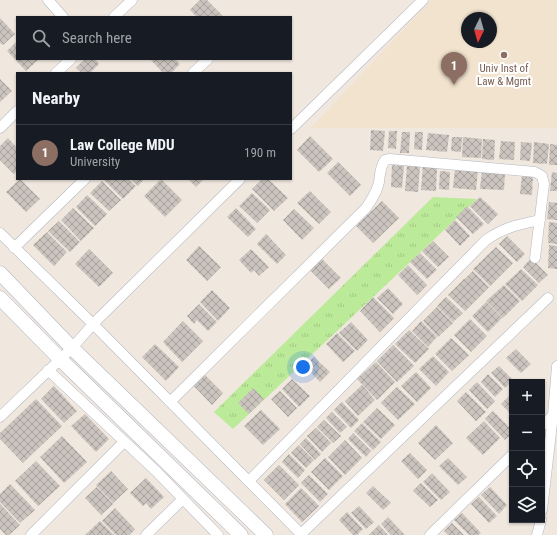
<!DOCTYPE html>
<html lang="en">
<head>
<meta charset="utf-8">
<style>
	body { margin:0; font-family:"Roboto Condensed",sans-serif; background:#20242c; color:#f1f3f6 }
	.controls { position:absolute; right:12px; bottom:12px; display:grid; overflow:hidden; border-radius:0px; box-shadow:0 1px 3px #0004 }
	.controls button { width:36px; height:36px; display:grid; place-items:center; padding:0; border:0; border-bottom:1px solid #363941; background:#171b24; color:#f1f3f6; font:20px sans-serif }
	.compass { position:absolute; left:461px; top:12px; width:36px; height:36px; border-radius:50%; background:#171b24; box-shadow:0 1px 3px #0004; rotate:185deg }
	.you { position:absolute; left:303px; top:367px; width:14px; height:14px; margin:-10px; border:3px solid #fff; border-radius:50%; background:#1a73e8; box-shadow:0 0 0 6px #1a73e833 }
	.badge { display:grid; place-items:center; width:26px; height:26px; border-radius:50%; background:#3d72ff; color:#fff; font-size:13px; font-weight:700 }
	.pin { position:absolute; translate:-50% -33px; filter:drop-shadow(0 1px 2px #0008) }
	.pin::after { content:''; position:absolute; top:21px; width:14px; height:12px; background:inherit; clip-path:polygon(0 0,100% 0,50% 100%) }
	.list { margin:0; padding:0; list-style:none }
	h2 { display:flex; justify-content:space-between; align-items:center; height:52px; margin:0; padding:0 16px; font-size:17px }
	h2 small { font-size:13px; font-weight:400; color:#9ea1a6 }
	.list li { display:grid; grid-template-columns:26px 1fr auto; gap:12px; align-items:center; box-sizing:border-box; height:56px; padding:0 16px; border-top:1px solid #363941 }
	.list b { display:block; font-size:15px; white-space:nowrap }
	.list p { margin:0; font-size:13px; white-space:nowrap; color:#9ea1a6 }
	.list em { font-size:13px; font-style:normal; color:#9ea1a6 }
	.icon { flex:none; width:22px; height:22px; fill:none; stroke:currentColor; stroke-width:2; stroke-linecap:round; stroke-linejoin:round }
	.map { position:relative; flex:none; width:557px; height:535px; overflow:hidden }
	.search { position:absolute; background:#171b24; box-shadow:0 1px 3px #0004; left:16px; top:16px; width:276px; height:44px; display:flex; align-items:center; gap:10px; box-sizing:border-box; padding:0 14px; border-radius:0px; color:#9ea1a6; font-size:15px }
	.panel { position:absolute; background:#171b24; box-shadow:0 1px 3px #0004; left:16px; top:72px; width:276px; height:108px; border-radius:0px }
	.map>svg:first-child { display:block }
</style>
</head>
<body>
<div class="map">
<svg width="557" height="535" viewBox="0 0 557 535">
	<defs>
		<pattern id="park-tufts" width="24" height="20" patternUnits="userSpaceOnUse"><rect width="24" height="20" fill="#bbea98"/><path d="M3 7l-1-3M5 7V3M7 7l1-3M15 17l-1-3M17 17v-4M19 17l1-3" fill="none" stroke="#a1c983"/></pattern>
		<pattern id="building-cross-hatch" width="8" height="8" patternUnits="userSpaceOnUse"><rect width="8" height="8" fill="#cbc4be"/><path d="M0 0l8 8M0 8l8-8" fill="none" stroke="#a5a09b"/></pattern>
	</defs>
	<rect width="100%" height="100%" fill="#f0e7df"/>
	<!-- education -->
	<path fill="#f2e3ce" fill-rule="evenodd" d="M431 0H557V128H311ZM467 18H491V42H467Z"/>
	<!-- park -->
	<path fill="url(#park-tufts)" d="M433 197 477 199 233 429 214 412Z"/>
	<!-- building -->
	<path fill="url(#building-cross-hatch)" d="M200 0H207L224 17H197L190 10Z
		M0 18 15 34 3 45 0 43Z
		M17 41V59H37L38 60 26 71 7 51Z
		M85 59H95L99 64 90 73H82L76 68Z
		M150 59H175L180 64 171 73H163Z
		M0 79 12 91 0 102Z
		M371 130 385 131 383 151 370 150Z
		M389 131H397L396 149 388 148Z
		M402 132H410L409 153H400Z
		M415 132H423L422 150 414 149Z
		M428 133 449 135 447 152 426 150Z
		M310 136 333 159 319 172 297 150Z
		M452 137H462L461 152 451 151Z
		M463 137 482 139 481 158 462 157Z
		M8 138 17 148V171L14 174 0 160V146Z
		M483 139 495 140 494 160 482 159Z
		M501 141 515 142 514 160 499 159Z
		M521 142 532 143 530 161 520 160Z
		M534 142 549 144 547 164 533 163Z
		M550 144 557 145V165H549Z
		M338 162 361 185 350 196 327 173Z
		M392 165 404 166 402 188 391 187Z
		M407 165 420 166 418 192 405 191Z
		M423 165 437 167 436 191 421 190Z
		M455 168 478 169 476 190 453 188Z
		M440 171 450 172 449 190 439 189Z
		M482 171 505 173 504 190 480 189Z
		M552 172 557 173V191H550Z
		M522 174H533L532 195 520 194Z
		M20 179 40 199 26 212 6 192Z
		M103 179H128L136 186 123 199Z
		M131 179H144L138 186Z
		M161 179 182 200 165 217 144 196Z
		M188 179H204L196 187Z
		M262 179H268L288 198 274 211 252 189Z
		M102 181 121 200 109 211 90 193Z
		M310 191 331 212 319 224 297 203Z
		M252 193 270 210 257 223 239 206Z
		M87 195 107 214 95 226 76 207Z
		M480 197 498 214 488 224 470 206Z
		M382 201 399 218 373 243 356 226Z
		M549 202 557 203V220L547 219Z
		M467 206 484 224 473 234 456 217Z
		M73 208 94 228 81 241 61 220Z
		M236 208 256 229 248 237 227 217Z
		M294 209 314 228 302 240 283 220Z
		M455 220 470 236 460 246 445 230Z
		M59 221 80 242 70 252 48 231Z
		M549 222 557 223V244L548 243Z
		M47 232 67 252 54 266 33 245Z
		M266 234 286 255 277 264 257 244Z
		M507 236 525 254 517 262 499 244Z
		M433 241 449 257 438 267 422 251Z
		M549 245 557 246V269L548 268Z
		M199 246 221 267 207 281 186 260Z
		M496 247 513 263 490 286 473 269Z
		M89 249 113 273 99 287 75 264Z
		M251 249 269 267 259 276 254 270 251 273 239 260Z
		M420 253 437 270 427 279 410 262Z
		M531 258 548 275 539 283 523 267Z
		M322 259 341 278 329 289 310 270Z
		M408 265 427 285 417 295 398 275Z
		M521 269 538 285 522 301 505 284Z
		M473 271 489 287 480 296 464 280Z
		M464 279 480 296 465 311 448 295Z
		M504 285 520 301 503 318 486 301Z
		M388 288 403 304 393 314 377 298Z
		M212 290 230 308 218 321 200 302Z
		M373 297 394 318 380 332 360 311Z
		M446 297 463 313 453 322 437 306Z
		M486 302 502 318 488 332 472 316Z
		M199 304 217 322 208 331 197 320 194 324 187 316Z
		M437 307 453 323 438 337 423 321Z
		M470 319 487 336 471 352 454 335Z
		M183 321 203 341 182 362 163 342Z
		M421 321 437 337 428 347 412 331Z
		M351 322 368 340 357 351 339 333Z
		M409 330 429 349 415 363 395 344Z
		M337 333 355 351 343 362 326 344Z
		M451 338 469 355 452 371 435 354Z
		M155 344 179 367 166 381 142 357Z
		M393 345 414 366 397 382 377 361Z
		M516 349 531 364 521 373 506 358Z
		M433 356 449 372 436 386 419 369Z
		M314 357 330 372 320 382 305 366Z
		M376 362 395 382 377 400 357 379Z
		M499 366 513 380 505 388 491 373Z
		M416 372 431 388 417 402 401 386Z
		M204 374 223 393 212 405 193 385Z
		M488 374 503 389 495 397 481 382Z
		M292 379 310 396 299 407 282 389Z
		M477 382 495 401 487 409 469 390Z
		M362 385 375 400 358 416 345 401Z
		M54 386 77 411 64 423 41 399Z
		M397 387 415 404 398 420 381 403Z
		M253 388 264 399 249 414 238 403Z
		M280 391 297 408 288 417 271 399Z
		M466 392 486 412 476 421 457 401Z
		M509 396 512 400V415L501 404Z
		M36 399 62 426 23 463 0 439V433Z
		M342 402 359 420 351 428 334 410Z
		M377 408 395 425 381 439 363 422Z
		M261 410 280 429 263 445 244 426Z
		M493 411 512 430V433L505 440 485 419Z
		M332 412 347 427 340 433 326 418Z
		M85 414 109 439 96 452 71 426Z
		M324 420 341 436 333 443 317 427Z
		M484 421 500 438 483 455 466 438Z
		M362 423 381 442 373 450 354 431Z
		M436 425 453 443 435 460 418 443Z
		M316 428 331 443 322 452 307 436Z
		M353 433 371 451 366 457 348 439Z
		M62 436 87 462 64 483 40 457Z
		M306 438 321 454 315 460 300 444Z
		M345 440 362 458 345 475 328 457Z
		M299 445 314 460 306 468 291 453Z
		M410 453 427 470 418 479 401 461Z
		M289 454 305 470 298 478 282 462Z
		M325 458 343 476 329 490 311 472Z
		M448 458 467 477 458 485 439 466Z
		M36 461 60 486 38 506 15 481Z
		M279 465 299 485 284 500 264 480Z
		M111 471 128 489 113 503 96 485Z
		M432 473 450 492 441 500 423 482Z
		M309 475 328 494 320 502 301 483Z
		M146 478 164 497 151 509 146 503 143 506 130 493Z
		M421 483 438 500 430 507 413 491Z
		M10 484 35 510 20 523 0 502V494Z
		M373 486 391 503 383 510 366 493Z
		M97 487 113 504 101 515 85 498Z
		M490 487 507 505 499 514 481 495Z
		M301 488 319 506 302 522 285 504Z
		M479 497 497 516 489 523 471 504Z
		M0 504 20 525 9 535H6L0 529Z
		M359 506 374 522 366 529 351 513Z
		M115 508 135 529 129 535H116L102 521Z
		M347 512 363 529 357 535H353L339 520Z
		M462 513 481 533 478 535H469L454 520Z
		M388 517 405 535H391L381 524Z
		M100 521 114 535H85Z
		M452 523 464 535H448L444 531Z
		M379 525 388 535H369Z"/>
	<g fill="none" stroke-linecap="round" stroke-linejoin="round">
		<defs>
			<path id="street" d="M48 0 63 17
				M114 17 132 0
				M56 73 71 59
				M193 73 208 59
				M0 128 17 111
				M291 129 423 0
				M0 233 93 324 302 535
				M14 248 85 179
				M48 370 156 471 218 535
				M170 402 366 208C372 199 377 192 379 182 380 174 380 167 385 160L390 159 535 172 542 176 544 184 535 258
				M0 417 72 348 93 324 240 179
				M542 426 553 415
				M249 481 486 240C505 227 517 225 540 220
				M542 510 553 415 557 366
				M301 534 548 298
				M31 535 124 442
				M146 535 183 499
				M430 535 512 455
				M537 535 541 520"/>
			<path id="secondary" d="M0 273 72 348 266 535
				M0 298 60 359 241 535"/>
		</defs>
		<!-- street casing -->
		<use href="#street" stroke="#b3b7c2" stroke-width="11"/>
		<!-- secondary casing -->
		<use href="#secondary" stroke="#b3b7c2" stroke-width="15"/>
		<!-- street -->
		<use href="#street" stroke="#fff" stroke-width="10"/>
		<!-- secondary -->
		<use href="#secondary" stroke="#fff" stroke-width="14"/>
	</g>
	<!-- markers -->
	<circle fill="#8d6e63" stroke="#fff" stroke-width="1.5" cx="504" cy="55" r="4"/>
	<g text-anchor="middle" dominant-baseline="central" stroke-width="4" stroke-linejoin="round" paint-order="stroke">
		<!-- education labels -->
		<g font-size="11" fill="#785e54" stroke="#fff">
			<text x="504" y="68">Univ Inst of<tspan x="504" dy="13">Law &amp; Mgmt</tspan></text>
		</g>
	</g>
</svg>
<div class="controls">
<button>+</button>
<button>−</button>
<button><svg class="icon" aria-label="locate" viewBox="0 0 24 24"><circle cx="12" cy="12" r="6"/><path d="M12 2v4M12 18v4M2 12h4M18 12h4"/></svg></button>
<button><svg class="icon" aria-label="layers" viewBox="0 0 24 24"><path d="M12 4l9 5-9 5-9-5zM3 14l9 5 9-5"/></svg></button>
</div>
<svg class="compass" viewBox="-18 -18 36 36"><path d="M0-13l5 13h-10z" fill="#e53935"/><path d="M0 13l5-13h-10z" fill="#9ea1a6"/></svg>
<div class="you"></div>
<div class="pin badge" style="left:454px;top:85px;background:#8d6e63">1</div>
<div class="search"><svg class="icon" aria-label="search" viewBox="0 0 24 24"><circle cx="10" cy="10" r="6"/><path d="M15 15l6 6"/></svg>Search here</div>
<section class="panel">
<h2>Nearby<small></small></h2>
<ul class="list">
<li><span class="badge" style="background:#8d6e63">1</span><div><b>Law College MDU</b><p>University</p></div><em>190 m</em></li>
</ul>
</section>
</div>
</body>
</html>
